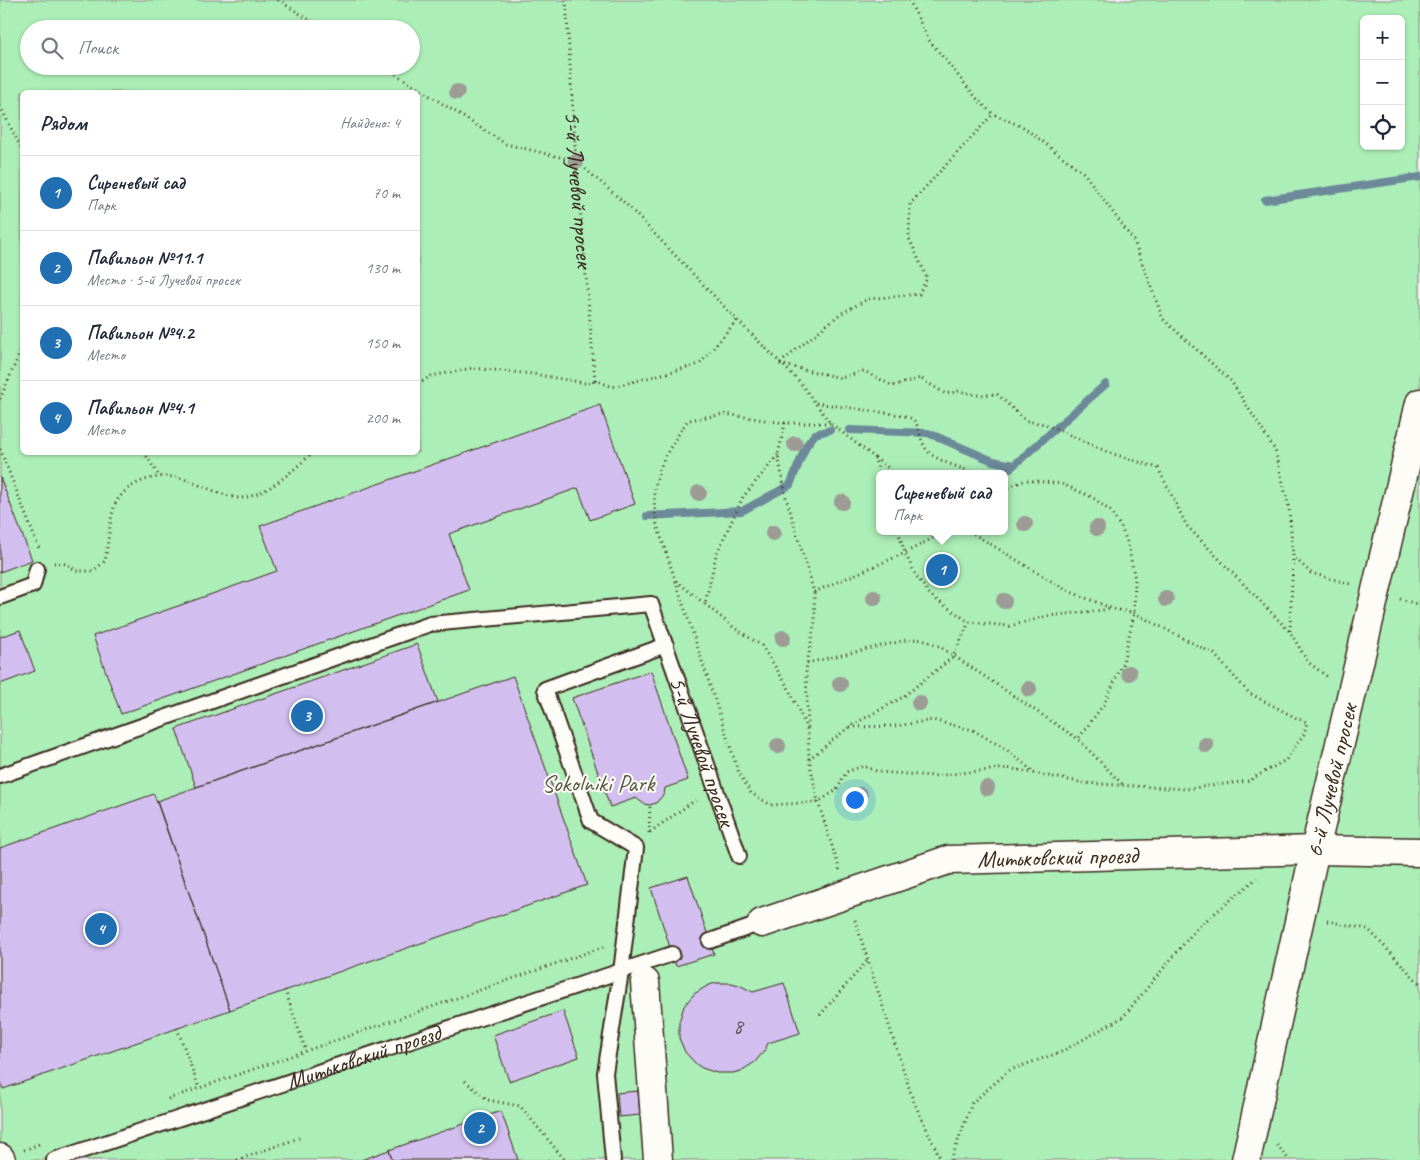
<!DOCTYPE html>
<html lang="ru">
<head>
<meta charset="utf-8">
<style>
	body { margin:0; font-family:Caveat,sans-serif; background:#f6f6f7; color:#1f2937 }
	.controls { position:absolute; right:15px; top:15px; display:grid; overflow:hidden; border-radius:8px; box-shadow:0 1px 4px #0004 }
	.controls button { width:45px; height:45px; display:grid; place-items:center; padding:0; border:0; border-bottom:1px solid #e0e1e3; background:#fff; color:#1f2937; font:25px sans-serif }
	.you { position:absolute; left:854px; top:799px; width:18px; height:18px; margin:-12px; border:4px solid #fff; border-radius:50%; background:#1a73e8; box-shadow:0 0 0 8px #1a73e833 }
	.badge { display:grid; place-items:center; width:32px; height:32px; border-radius:50%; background:#1f6fb2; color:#fff; font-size:16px; font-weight:700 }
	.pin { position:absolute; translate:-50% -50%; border:2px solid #fff; box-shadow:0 1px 5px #0006 }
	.popup { position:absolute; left:876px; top:470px; width:132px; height:65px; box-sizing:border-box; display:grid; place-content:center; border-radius:8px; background:#fff; filter:drop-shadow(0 1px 4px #0005); font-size:16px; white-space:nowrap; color:#747a83 }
	.popup b { font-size:19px; color:#1f2937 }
	.popup::after { content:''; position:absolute; left:50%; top:100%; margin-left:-10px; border:10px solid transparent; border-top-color:#fff }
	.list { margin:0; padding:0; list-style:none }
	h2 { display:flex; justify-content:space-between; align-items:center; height:65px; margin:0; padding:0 20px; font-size:21px }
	h2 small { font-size:16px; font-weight:400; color:#747a83 }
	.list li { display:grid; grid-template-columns:32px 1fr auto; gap:15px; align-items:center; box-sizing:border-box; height:75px; padding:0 20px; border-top:1px solid #e0e1e3 }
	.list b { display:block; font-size:19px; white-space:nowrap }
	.list p { margin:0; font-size:16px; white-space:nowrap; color:#747a83 }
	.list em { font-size:16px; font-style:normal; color:#747a83 }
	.icon { flex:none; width:28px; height:28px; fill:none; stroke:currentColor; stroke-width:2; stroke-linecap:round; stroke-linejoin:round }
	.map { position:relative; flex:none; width:1420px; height:1160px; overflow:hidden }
	.search { position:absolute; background:#fff; box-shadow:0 1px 4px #0004; left:20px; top:20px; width:400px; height:55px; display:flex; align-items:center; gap:12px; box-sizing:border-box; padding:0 18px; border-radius:28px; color:#747a83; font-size:19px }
	.panel { position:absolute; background:#fff; box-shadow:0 1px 4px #0004; left:20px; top:90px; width:400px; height:365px; border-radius:8px }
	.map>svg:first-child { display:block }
</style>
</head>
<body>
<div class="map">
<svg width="1420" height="1160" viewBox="0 0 1420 1160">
	<rect width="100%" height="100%" fill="#f0eaf5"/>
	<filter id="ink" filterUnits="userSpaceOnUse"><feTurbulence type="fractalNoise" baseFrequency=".02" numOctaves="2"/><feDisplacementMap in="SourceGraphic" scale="10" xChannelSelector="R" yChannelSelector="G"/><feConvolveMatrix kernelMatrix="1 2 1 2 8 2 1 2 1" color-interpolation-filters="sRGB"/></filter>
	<g filter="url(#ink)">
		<!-- green -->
		<path fill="#aceeb7" stroke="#748c6a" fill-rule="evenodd" d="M0 0H1420V1160H0ZM1364 19H1401V146H1364ZM29 29H411V66H29ZM22 92H418V452H22ZM880 474H1004V531H880Z"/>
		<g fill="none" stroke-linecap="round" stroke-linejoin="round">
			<!-- stream -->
			<path stroke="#6c899a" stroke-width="8" d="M1265 200 1420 177
				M850 430 928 433 993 461 1014 465 1106 384
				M1002 474 1014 465
				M647 516 742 511 790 485 806 446 815 434 830 430"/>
		</g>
		<!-- building -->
		<path fill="#d2bfef" stroke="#3b2a1e" d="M600 405 635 504 590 520 578 488 449 534 469 590 121 714 93 636 277 571 260 526Z
			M0 477 32 560 0 572Z
			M20 630 35 671 0 684V637Z
			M417 644 438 702 196 787 176 729Z
			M651 671 688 780 665 788 664 794 656 803 650 805 644 804 636 798 610 807 572 698Z
			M513 676 587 885 230 1010 157 801Z
			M154 794 230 1010 3 1089 0 1081V848Z
			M688 876 714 954 676 966 651 888Z
			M715 983H731L739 985 753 992 784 983 800 1033 768 1043 765 1050 755 1062 741 1071 733 1073H717L702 1068 696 1064 685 1052 679 1038V1022L684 1006 694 994 707 986Z
			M563 1011 579 1057 509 1081 493 1035Z
			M638 1091 640 1115 619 1117 617 1093Z
			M501 1111 518 1160H392L389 1150Z
			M389 1150 392 1160H361Z"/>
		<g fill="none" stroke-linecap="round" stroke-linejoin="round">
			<defs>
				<g id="lane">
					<path d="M0 597 33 585 37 569"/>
					<path id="s2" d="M0 776 430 624 651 604 739 856"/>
					<path d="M710 941 762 923"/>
					<path id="s3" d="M54 1160 672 954"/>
					<path d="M613 1160 605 1073 621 972 636 848 591 821 545 689 666 645"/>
				</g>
				<g id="street">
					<path id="s4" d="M762 923 948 860 1315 850 1420 852"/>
					<path d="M645 982 658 1160"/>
					<path d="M0 1158 1 1160"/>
					<path id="s5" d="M1246 1160 1315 850 1420 403"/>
				</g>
			</defs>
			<!-- lane casing -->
			<use href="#lane" stroke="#3b2a1e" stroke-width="18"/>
			<!-- street casing -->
			<use href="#street" stroke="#3b2a1e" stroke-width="31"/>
			<!-- path -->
			<g stroke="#3b2a1e" stroke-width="3" stroke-dasharray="1 4" stroke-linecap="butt">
				<path d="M278 0 324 29"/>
				<path id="s1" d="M566 0 576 161 595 380"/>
				<path d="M909 0 929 40 978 100 993 114 1023 127 1084 173 1134 241 1163 319 1231 381 1275 450 1289 508 1293 556 1311 573 1350 584"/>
				<path d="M383 66 506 144 576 161 626 204 737 320 799 381 830 423 896 474"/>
				<path d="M0 106 22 150"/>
				<path d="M780 363 840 314 868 299 919 294 927 278 909 238 910 204 993 114"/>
				<path d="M780 364 841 378 864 371 893 386 920 378 946 394 959 391 977 395 997 394 1026 421 1045 424 1110 453 1158 468 1187 526 1290 632 1308 662 1329 678"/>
				<path d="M595 380 613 387 700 364 737 320"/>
				<path d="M418 384 431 376 473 368 533 374 591 384 595 380"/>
				<path d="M0 399 22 348"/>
				<path d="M816 403 901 415C904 416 909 417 912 419 922 426 918 445 932 455 945 464 961 467 975 474"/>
				<path d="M785 423 778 455 781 471 786 497 814 592 815 621 806 670 808 728"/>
				<path d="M830 423H785L725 414 688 420C663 457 648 479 657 525L739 773 751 793 771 805 818 802 837 790 846 772 863 766 879 772 933 776 1008 768 1084 783 1185 789 1248 781 1286 760 1304 734 1307 722 1298 719 1249 693 1214 654 1134 613 1113 609 1066 590 969 531"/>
				<path d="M0 449 40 551"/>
				<path d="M144 452 159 476"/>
				<path d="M874 457 880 474"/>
				<path d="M1004 489 1026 480 1062 484 1092 497 1110 511 1121 527 1128 544 1135 580 1134 613 1123 663 1104 704 1078 739"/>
				<path d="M898 531 905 553 915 574 931 596 969 622 1010 626 1048 616 1112 609"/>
				<path d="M54 563 67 564 76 571H93L105 561C108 546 110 511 117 501 131 478 166 471 189 481 200 485 229 498 240 498 268 496 292 470 314 452"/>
				<path d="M676 581 705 604 716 555 743 497 778 455"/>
				<path d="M814 592 905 553 946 531"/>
				<path d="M1400 599 1420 605"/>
				<path d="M705 604 733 627 762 646 789 689 808 731 809 759 818 802 840 871"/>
				<path d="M1290 631 1293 556"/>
				<path d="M807 663 911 639 925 640 939 646 1078 739 1124 786"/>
				<path d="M850 727 896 726 932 720 973 730 1007 750 1035 773"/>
				<path d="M809 759 849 727 903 697 953 657 969 622"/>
				<path d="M650 832 694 801 699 799"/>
				<path d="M649 833 650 805"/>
				<path d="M855 920 913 1100 941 1160"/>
				<path d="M1327 921 1368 929 1420 984"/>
				<path d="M285 990 306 1051"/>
				<path d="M820 1015 867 961"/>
				<path d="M177 1028 199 1088"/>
				<path d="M465 1081 488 1100 520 1106 565 1160"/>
				<path d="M168 1099 606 946"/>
				<path d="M1277 1145 1289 1160"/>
				<path d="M24 1150 42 1143"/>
				<path d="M237 1160 299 1138"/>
				<path d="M951 1160 972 1103 1010 1070 1061 1052 1123 1017 1197 928 1257 878"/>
			</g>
			<!-- lane -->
			<use href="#lane" stroke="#fdfcf7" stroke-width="14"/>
			<!-- street -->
			<use href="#street" stroke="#fdfcf7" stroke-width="28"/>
		</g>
		<!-- trees -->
		<g fill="#9c9b94">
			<circle cx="457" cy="92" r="8"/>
			<circle cx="576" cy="161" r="8"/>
			<circle cx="795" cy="444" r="8"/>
			<circle cx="699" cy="493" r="8"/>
			<circle cx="842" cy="502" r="8"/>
			<circle cx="1025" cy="524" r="8"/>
			<circle cx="1097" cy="528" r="8"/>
			<circle cx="773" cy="533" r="8"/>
			<circle cx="874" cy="598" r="8"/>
			<circle cx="1166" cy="599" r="8"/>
			<circle cx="1004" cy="601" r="8"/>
			<circle cx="783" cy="638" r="8"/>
			<circle cx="1129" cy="673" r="8"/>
			<circle cx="840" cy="684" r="8"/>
			<circle cx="1029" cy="689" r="8"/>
			<circle cx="919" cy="703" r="8"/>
			<circle cx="1206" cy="745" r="8"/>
			<circle cx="778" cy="746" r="8"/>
			<circle cx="987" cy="788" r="8"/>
			<circle cx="860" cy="795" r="8"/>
		</g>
	</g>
	<g text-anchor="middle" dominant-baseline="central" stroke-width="4" stroke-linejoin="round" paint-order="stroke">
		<!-- number labels -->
		<g font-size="21" fill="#614f52">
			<text x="738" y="1026">8</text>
		</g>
		<!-- street labels -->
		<g font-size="24" fill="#3b2a1e" stroke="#fdfcf7">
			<text stroke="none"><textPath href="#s1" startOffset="190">5-й Лучевой просек</textPath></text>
			<text stroke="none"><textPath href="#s2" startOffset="834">5-й Лучевой просек</textPath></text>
			<text stroke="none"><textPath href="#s5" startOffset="389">6-й Лучевой просек</textPath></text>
			<text stroke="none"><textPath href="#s4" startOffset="306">Митьковский проезд</textPath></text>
			<text stroke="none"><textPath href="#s3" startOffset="326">Митьковский проезд</textPath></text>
		</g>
		<!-- park labels -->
		<g font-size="24" fill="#575b44" stroke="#fdfcf7">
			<text x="598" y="783">Sokolniki Park</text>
		</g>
	</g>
</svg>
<div class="controls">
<button>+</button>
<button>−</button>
<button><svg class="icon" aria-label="locate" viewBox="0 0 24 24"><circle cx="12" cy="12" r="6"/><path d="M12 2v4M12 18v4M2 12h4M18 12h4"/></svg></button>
</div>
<div class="you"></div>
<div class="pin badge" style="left:942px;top:570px">1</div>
<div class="popup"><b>Сиреневый сад</b>Парк</div>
<div class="pin badge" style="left:480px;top:1128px">2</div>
<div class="pin badge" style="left:307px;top:716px">3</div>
<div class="pin badge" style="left:101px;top:929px">4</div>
<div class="search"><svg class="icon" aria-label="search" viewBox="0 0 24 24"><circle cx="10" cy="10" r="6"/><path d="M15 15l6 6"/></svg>Поиск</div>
<section class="panel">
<h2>Рядом<small>Найдено: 4</small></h2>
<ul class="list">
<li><span class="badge">1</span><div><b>Сиреневый сад</b><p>Парк</p></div><em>70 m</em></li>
<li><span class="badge">2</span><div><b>Павильон №11.1</b><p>Место · 5-й Лучевой просек</p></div><em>130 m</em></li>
<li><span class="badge">3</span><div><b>Павильон №4.2</b><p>Место</p></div><em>150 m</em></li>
<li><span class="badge">4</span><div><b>Павильон №4.1</b><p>Место</p></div><em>200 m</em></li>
</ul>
</section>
</div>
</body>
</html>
